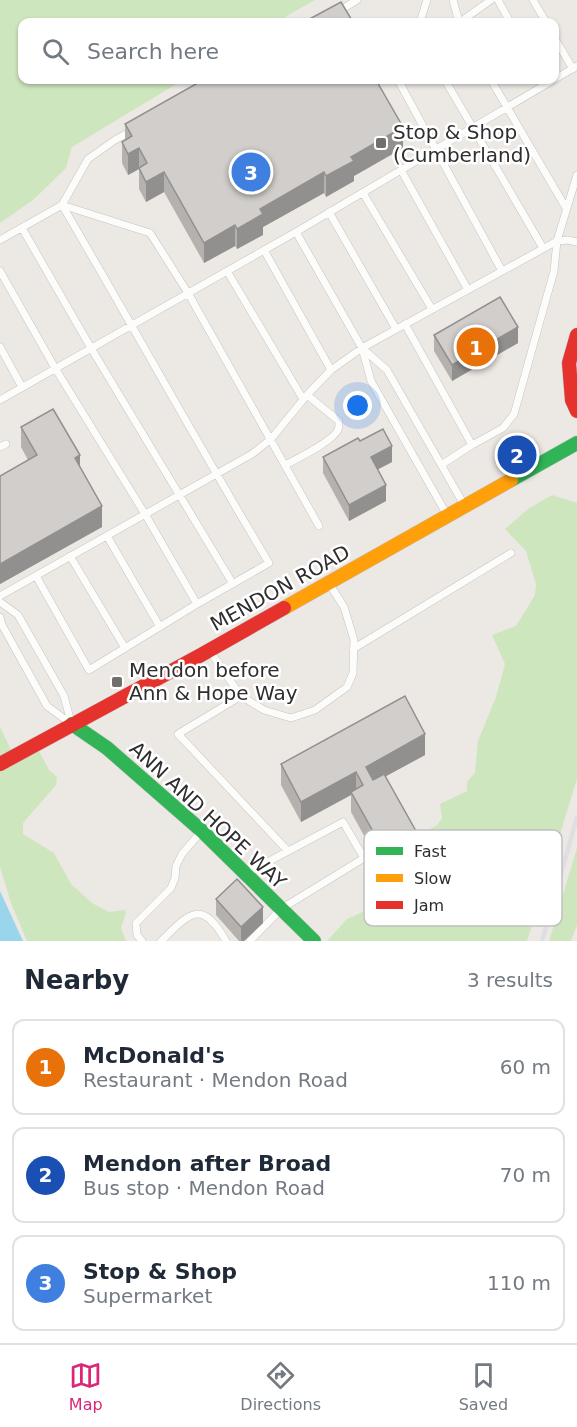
<!DOCTYPE html>
<html lang="en">
<head>
<meta charset="utf-8">
<style>
	body { margin:0; font-family:"DejaVu Sans",sans-serif; background:#f6f6f7; color:#1f2937 }
	.you { position:absolute; left:358px; top:406px; width:21px; height:21px; margin:-15px; border:4px solid #fff; border-radius:50%; background:#1a73e8; box-shadow:0 0 0 9px #1a73e833 }
	.badge { display:grid; place-items:center; width:39px; height:39px; border-radius:50%; background:#db2777; color:#fff; font-size:20px; font-weight:700 }
	.pin { position:absolute; translate:-50% -50%; border:3px solid #fff; box-shadow:0 2px 6px #0006 }
	.list { margin:0; padding:0; list-style:none }
	h2 { display:flex; justify-content:space-between; align-items:center; height:78px; margin:0; padding:0 24px; font-size:26px }
	h2 small { font-size:20px; font-weight:400; color:#747a83 }
	.list li { display:grid; grid-template-columns:39px 1fr auto; gap:18px; align-items:center; box-sizing:border-box; height:96px; margin:0 12px 12px; padding:0 12px; border:2px solid #e0e1e3; border-radius:12px }
	.list b { display:block; font-size:22px; white-space:nowrap }
	.list p { margin:0; font-size:20px; white-space:nowrap; color:#747a83 }
	.list em { font-size:20px; font-style:normal; color:#747a83 }
	.icon { flex:none; width:33px; height:33px; fill:none; stroke:currentColor; stroke-width:2; stroke-linecap:round; stroke-linejoin:round }
	.map { position:relative; flex:none; width:577px; height:941px; overflow:hidden }
	.search { position:absolute; background:#fff; box-shadow:0 2px 4px #0004; left:18px; right:18px; top:18px; height:66px; display:flex; align-items:center; gap:15px; box-sizing:border-box; padding:0 21px; border-radius:12px; color:#747a83; font-size:22px }
	.sheet { height:402px; background:#fff }
	nav { display:flex; justify-content:space-around; align-items:center; box-sizing:border-box; height:84px; border-top:2px solid #e0e1e3; background:#fff; font-size:16px; color:#747a83 }
	nav a { display:grid; justify-items:center; gap:3px }
	nav .on { color:#db2777 }
	.map>svg:first-child { display:block }
</style>
</head>
<body>
<div class="map">
<svg width="577" height="941" viewBox="0 0 577 941">
	<rect width="100%" height="100%" fill="#ece8e4"/>
	<!-- green -->
	<path fill="#cee6be" d="M0 0H315L276 22H22V80H183L72 147 66 168 33 200 0 223Z
		M552 495 577 503V779L527 941H327L347 919 400 895 405 888 440 870 419 836 437 825 442 818 440 804 467 791V782L475 773 478 741 496 697 505 664 492 635 516 626 535 595 536 584 526 551 505 529 528 509Z
		M0 727 11 750 36 745 49 770 57 777 56 785 23 823V834L54 853 71 884 92 903 109 912 125 910 126 913 121 928 126 941H27L11 903 0 867Z
		M577 848V925L571 941H549Z"/>
	<!-- water -->
	<path fill="#99d6ec" d="M0 891 23 941H0Z"/>
	<g fill="none" stroke-linecap="round" stroke-linejoin="round">
		<defs>
			<path id="lane" d="M453 0 459 22
				M498 0 510 22
				M533 0 546 22
				M339 11 357 0
				M420 22 427 0
				M460 22 491 0
				M554 37 573 69
				M398 80 502 271
				M445 80 543 248
				M491 80 566 208
				M401 170 468 290
				M363 193 432 309
				M62 205 150 233 188 293 319 526
				M329 212 396 329
				M22 228 91 348 233 584
				M296 232 362 348 371 381 447 515
				M0 240 62 205 88 159 115 140 133 130
				M264 250 331 370
				M0 271 55 368 145 514 197 604
				M227 271 303 399
				M405 324 472 445
				M0 347 22 387
				M362 348 387 370 463 503
				M0 400 296 232 577 66
				M0 447 6 444
				M285 465C298 458 332 442 338 430 339 428 339 424 339 421L307 395
				M441 465 472 445 503 428 514 414 554 271 557 241 577 175
				M107 536 160 627
				M70 556 125 648
				M36 576 89 670 197 604 269 563C198 445 132 324 62 205
				M0 596 252 454 271 439 307 395 331 370 362 348 557 241 568 240 577 242
				M0 602 18 615 64 696 71 722
				M0 617 2 625 47 706 70 723
				M353 649 511 553
				M211 653 241 696 264 710 291 718 315 710 347 687 353 673 354 640 344 607 330 585
				M241 696 178 734 287 850
				M247 873 343 822 364 858 281 909 250 941
				M142 941 137 935 136 923 171 888 175 878 176 866 182 854 200 833
				M161 941C190 913 201 898 226 941"/>
			<path id="fast" d="M511 480 577 443
				M72 724 107 748 202 831 314 941"/>
			<path id="slow" d="M284 608 511 480"/>
			<path id="jam" d="M577 335 569 363 572 400 577 411
				M0 764 201 655 284 608"/>
		</defs>
		<!-- lane casing -->
		<use href="#lane" stroke="#c5c4c5" stroke-width="8"/>
		<!-- fast casing -->
		<use href="#fast" stroke="#c5c4c5" stroke-width="15"/>
		<!-- slow casing -->
		<use href="#slow" stroke="#c5c4c5" stroke-width="15"/>
		<!-- jam casing -->
		<use href="#jam" stroke="#c5c4c5" stroke-width="15"/>
		<!-- lane -->
		<use href="#lane" stroke="#fcfcfb" stroke-width="7"/>
		<!-- fast -->
		<use href="#fast" stroke="#30b455" stroke-width="14"/>
		<!-- slow -->
		<use href="#slow" stroke="#ff9f0a" stroke-width="14"/>
		<!-- jam -->
		<use href="#jam" stroke="#e5322d" stroke-width="14"/>
		<!-- rail -->
		<path stroke="#dfdfe1" stroke-width="4.5" d="M542 941 577 817"/>
	</g>
	<!-- wall -->
	<path fill="#b4b1af" d="M125 124 403 148 354 176V181L326 197 324 193 263 227V235L237 249 235 246 204 263 164 192 146 202 139 189V169L128 175 122 163V142L125 141Z
		M434 335 518 343 452 381 434 351Z
		M21 427 80 468 102 527 0 584V476L28 460 21 447Z
		M360 441 392 462 378 469 386 501 349 521 323 473V457Z
		M425 755 386 776 421 861 388 879 351 812V795L301 822 281 785V764Z
		M216 899 263 923 244 941H239L216 915Z"/>
	<!-- shaded-wall -->
	<path fill="#92908e" d="M403 127V148L354 176V181L326 197V176L351 157Z
		M139 148V169L128 175V154Z
		M164 172V192L146 202V182Z
		M324 172V193L263 227V235L237 249V229L260 209Z
		M235 225V246L204 263V243Z
		M518 327V343L452 381V365Z
		M392 446V462L371 473V457Z
		M80 455V476L75 458Z
		M386 485V501L349 521V505Z
		M102 506V527L0 584V564Z
		M425 734V755L366 787V767Z
		M356 772V792H351V795L301 822V802Z
		M421 840V861L388 879V858Z
		M263 907V923L244 941H241V927Z"/>
	<!-- building -->
	<path fill="#d1cecb" stroke="#92908e" stroke-width="1.5" d="M341 2 353 22H304Z
		M203 80H376L403 127 351 157 354 161 326 176 324 172 260 209 263 214 237 229 235 225 204 243 164 172 146 182 139 168 147 163 139 148 128 154 122 142 132 136 125 124Z
		M500 297 518 327 452 365 434 335Z
		M53 409 80 455 75 458 102 506 0 564V476L37 455 21 427Z
		M383 429 392 446 371 457 386 485 349 505 323 457 358 438 360 441Z
		M405 696 425 734 366 767 373 780 384 774 421 840 388 858 351 792 363 785 356 772 301 802 281 764Z
		M237 879 263 907 241 927 216 899Z"/>
	<!-- markers -->
	<g fill="#706f6e" stroke="#fff" stroke-width="2">
		<rect x="375" y="137" width="12" height="12" rx="3"/>
		<rect x="111" y="676" width="12" height="12" rx="3"/>
	</g>
	<g text-anchor="middle" dominant-baseline="central" stroke-width="5" stroke-linejoin="round" paint-order="stroke">
		<!-- poi labels -->
		<g font-size="20" fill="#2e2e2e" stroke="#fff" text-anchor="start">
			<text x="393" y="132">Stop &amp; Shop<tspan x="393" dy="23">(Cumberland)</tspan></text>
			<text x="129" y="670">Mendon before<tspan x="129" dy="23">Ann &amp; Hope Way</tspan></text>
		</g>
		<!-- street labels -->
		<g font-size="20" fill="#2e2e2e" stroke="#fff">
			<text transform="translate(280 588) rotate(-29)">MENDON ROAD</text>
			<text transform="translate(208 815) rotate(43)">ANN AND HOPE WAY</text>
		</g>
	</g>
	<!-- legend -->
	<rect x="364" y="830" width="198" height="96" rx="9" fill="#fff" stroke="#c0c0c0" stroke-width="1.5"/>
	<rect x="376" y="847" width="27" height="8" fill="#30b455"/>
	<rect x="376" y="874" width="27" height="8" fill="#ff9f0a"/>
	<rect x="376" y="901" width="27" height="8" fill="#e5322d"/>
	<g font-size="16" fill="#2e2e2e">
		<text x="414" y="857">Fast</text>
		<text x="414" y="884">Slow</text>
		<text x="414" y="911">Jam</text>
	</g>
</svg>
<div class="you"></div>
<div class="pin badge" style="left:476px;top:347px;background:#e8710a">1</div>
<div class="pin badge" style="left:517px;top:455px;background:#1a4fb4">2</div>
<div class="pin badge" style="left:251px;top:172px;background:#3f7fe0">3</div>
<div class="search"><svg class="icon" aria-label="search" viewBox="0 0 24 24"><circle cx="10" cy="10" r="6"/><path d="M15 15l6 6"/></svg>Search here</div>
</div>
<section class="sheet">
<h2>Nearby<small>3 results</small></h2>
<ul class="list">
<li><span class="badge" style="background:#e8710a">1</span><div><b>McDonald's</b><p>Restaurant · Mendon Road</p></div><em>60 m</em></li>
<li><span class="badge" style="background:#1a4fb4">2</span><div><b>Mendon after Broad</b><p>Bus stop · Mendon Road</p></div><em>70 m</em></li>
<li><span class="badge" style="background:#3f7fe0">3</span><div><b>Stop &amp; Shop</b><p>Supermarket</p></div><em>110 m</em></li>
</ul>
</section>
<nav>
<a class="on"><svg class="icon" aria-label="map" viewBox="0 0 24 24"><path d="M3 6l6-2 6 2 6-2v14l-6 2-6-2-6 2zM9 4v14M15 6v14"/></svg>Map</a>
<a><svg class="icon" aria-label="directions" viewBox="0 0 24 24"><path d="M12 3l9 9-9 9-9-9zM9 14v-3h6M13 9l2 2-2 2"/></svg>Directions</a>
<a><svg class="icon" aria-label="saved" viewBox="0 0 24 24"><path d="M7 4h10v16l-5-4-5 4z"/></svg>Saved</a>
</nav>
</body>
</html>
